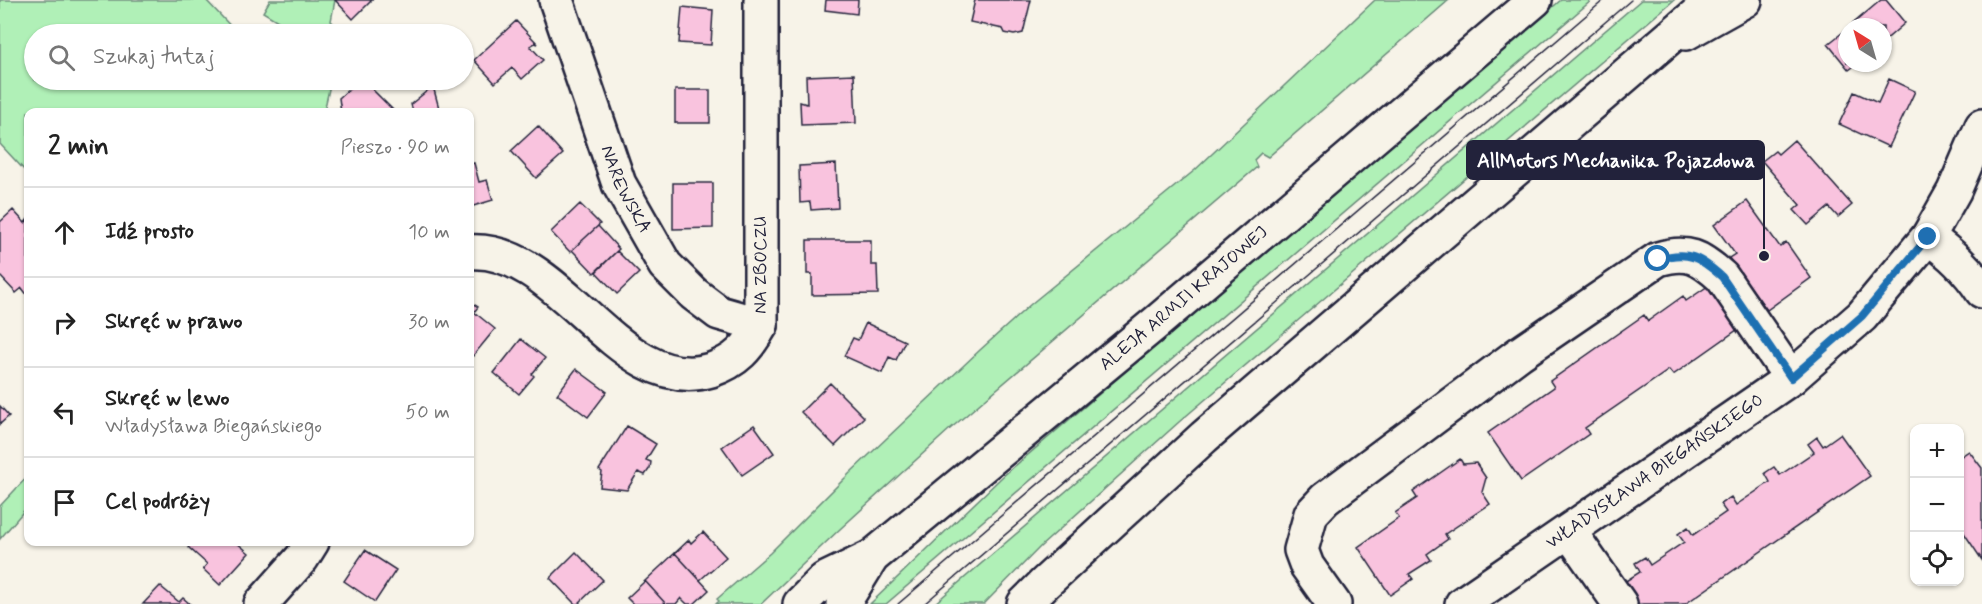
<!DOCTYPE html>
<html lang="pl">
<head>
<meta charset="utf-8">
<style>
	body { margin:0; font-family:Mynerve,sans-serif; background:#f2f2f2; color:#222 }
	.controls { position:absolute; right:18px; bottom:18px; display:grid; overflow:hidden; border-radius:12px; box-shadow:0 2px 4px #0004 }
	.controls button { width:54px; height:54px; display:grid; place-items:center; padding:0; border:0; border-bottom:2px solid #e0e0e0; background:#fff; color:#222; font:30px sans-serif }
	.compass { position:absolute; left:1838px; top:18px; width:54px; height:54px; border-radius:50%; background:#fff; box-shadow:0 2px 4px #0004; rotate:323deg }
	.stop { position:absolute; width:18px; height:18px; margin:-14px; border:4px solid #1f6fb2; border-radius:50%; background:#fff }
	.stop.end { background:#1f6fb2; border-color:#fff; box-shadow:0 2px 6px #0008 }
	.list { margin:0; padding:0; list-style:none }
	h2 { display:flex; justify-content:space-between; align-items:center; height:78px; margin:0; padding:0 24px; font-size:26px }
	h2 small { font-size:20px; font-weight:400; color:#767676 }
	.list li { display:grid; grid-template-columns:39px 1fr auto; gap:18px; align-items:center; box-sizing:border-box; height:90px; padding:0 24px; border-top:2px solid #e0e0e0 }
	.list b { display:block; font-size:22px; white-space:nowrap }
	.list p { margin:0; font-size:20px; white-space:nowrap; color:#767676 }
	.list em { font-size:20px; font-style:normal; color:#767676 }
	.icon { flex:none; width:33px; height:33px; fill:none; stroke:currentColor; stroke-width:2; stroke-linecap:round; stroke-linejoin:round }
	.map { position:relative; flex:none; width:1982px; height:604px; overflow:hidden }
	.search { position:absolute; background:#fff; box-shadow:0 2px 4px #0004; left:24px; top:24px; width:450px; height:66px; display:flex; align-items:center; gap:15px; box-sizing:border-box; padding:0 21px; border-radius:33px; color:#767676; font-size:22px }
	.panel { position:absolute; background:#fff; box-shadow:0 2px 4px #0004; left:24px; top:108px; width:450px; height:438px; border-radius:12px }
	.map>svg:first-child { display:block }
</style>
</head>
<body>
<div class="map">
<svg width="1982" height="604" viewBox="0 0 1982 604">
	<rect width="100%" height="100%" fill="#f7f3e8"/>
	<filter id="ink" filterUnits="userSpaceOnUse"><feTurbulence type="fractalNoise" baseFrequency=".0167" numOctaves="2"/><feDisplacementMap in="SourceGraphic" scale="12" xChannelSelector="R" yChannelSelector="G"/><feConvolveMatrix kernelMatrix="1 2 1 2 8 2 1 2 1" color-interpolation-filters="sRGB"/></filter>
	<g filter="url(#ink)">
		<!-- green -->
		<path fill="#b0f0b7" stroke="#698979" stroke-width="1.5" d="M0 0H206L238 34H34V80H277L280 83 282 80H331L324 112H28V174L0 144Z
			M270 0H335L331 21 340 30 339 34H299L263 12Z
			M1375 0H1449L1268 157 1261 153 1254 160 1257 167 950 429 840 529 761 604H716L719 601 717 599 770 553 851 472 980 350 1031 304 1195 170Z
			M1561 0H1592L886 604H870L1002 477Z
			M1641 0H1674L1179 422 1040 547 984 604H934Z
			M28 476V506L0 539V506Z"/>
		<!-- building -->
		<path fill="#f9c3de" stroke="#22223b" stroke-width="1.5" d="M335 0H372L353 19Z
			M826 0H858L857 14 825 10Z
			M975 0H1031L1023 33 1014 35 1005 33 1003 29 970 22Z
			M1881 0H1886L1905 23 1883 42V27H1849Z
			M682 7 713 10 711 45 679 43Z
			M516 21 538 44 535 43 530 46 543 60 522 79 512 68 495 83 474 60Z
			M1847 29V63H1858L1849 70 1828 44Z
			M854 74 856 123 801 125 800 102 807 104 806 76Z
			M1889 79 1915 91 1889 147 1839 124 1854 92 1878 103Z
			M359 80H384L373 90 395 112H341L339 98Z
			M433 86 440 112H413L411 104Z
			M675 90H710V123H675Z
			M538 126 563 154 536 178 511 151Z
			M1794 140 1852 205 1838 217 1829 207 1808 225 1794 210 1800 205 1762 161 1775 151 1778 154Z
			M474 163 479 182 487 180 493 200 470 207V164Z
			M836 164 838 208 811 210 810 202 800 203 799 166Z
			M673 183H713V228L673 229Z
			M1747 201 1780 247 1786 242 1811 278 1767 310 1729 258 1735 254 1714 225Z
			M580 204 600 224 570 252 551 232Z
			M13 210 25 223 28 219V296L22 288 16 293 0 276V222Z
			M598 226 619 249 594 273 572 250Z
			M807 240H871V265H877L878 294 812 295V274H807Z
			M617 251 639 273 617 294 596 272Z
			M1711 284 1741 327 1673 375 1669 370 1585 428 1589 434 1521 481 1488 433 1554 387 1550 381 1644 315 1648 321 1683 296 1686 301Z
			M472 303 478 307 474 312 495 329 473 356 470 353V306Z
			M866 323 905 341 896 360 889 357 882 373 844 356 853 338 858 340Z
			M521 339 545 358 532 374 534 376 519 394 494 373Z
			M576 369 607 392 588 417 557 394Z
			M830 383 864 417 835 446 801 412Z
			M0 406 9 416 0 424Z
			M754 425 774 453 742 475 722 447Z
			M627 426 656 444 646 460 651 462 650 468 645 475 638 472 627 490 600 487 602 472 599 470Z
			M1840 434 1870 476 1685 604H1635L1621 584 1640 572 1635 563 1645 557 1650 565 1684 542 1678 534 1688 527 1693 535 1726 512 1720 504 1731 497 1736 505 1770 482 1765 473 1774 467 1780 475 1814 452 1808 444 1817 437 1823 446Z
			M1969 451 1982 468V560L1960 527V457Z
			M1460 459 1463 464 1476 463 1486 478 1482 492 1490 504 1445 534 1448 539 1427 554 1431 560 1409 574 1413 579 1390 595 1358 547 1399 518 1395 513 1417 498 1413 492Z
			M703 532 726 557 700 580 675 553 689 540 691 543Z
			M193 542H236L249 553 220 585 203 569 207 564 188 547Z
			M365 550 396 570 375 602 344 581Z
			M576 552 603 580 578 604H575L550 578Z
			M675 553 709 590 694 604H687L681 598 676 604H666L645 581Z
			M645 581 666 604H633L627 598Z
			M160 586 179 602 183 598 190 604H143Z"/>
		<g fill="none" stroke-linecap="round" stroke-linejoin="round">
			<defs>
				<g id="minor">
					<path id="s1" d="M556 0 619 184 665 265 694 294 719 313 761 325"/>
					<path d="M1686 33 1745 0"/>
					<path d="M1928 237C1950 253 1967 268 1982 291"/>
					<path d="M470 252C561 246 620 398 711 370 737 361 748 348 761 325V0"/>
					<path d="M1569 531 1620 604"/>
					<path d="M261 604 302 558 312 542"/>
					<path d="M1334 604 1307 566 1301 550 1311 514 1325 499 1519 354 1658 259C1688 250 1700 257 1722 277L1791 378"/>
					<path id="s2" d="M1462 604 1791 378 1862 316 1928 237 1954 191 1982 126"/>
				</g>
				<g id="major">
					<path d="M800 604 824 580 872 557"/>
					<path id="s3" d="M843 604 872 557 1157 322 1535 0"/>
					<path d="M1024 604 1045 583 1204 437 1713 0"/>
				</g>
			</defs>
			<!-- minor casing -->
			<use href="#minor" stroke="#22223b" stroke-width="38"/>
			<!-- major casing -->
			<use href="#major" stroke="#22223b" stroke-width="38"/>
			<!-- minor -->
			<use href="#minor" stroke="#f7f3e8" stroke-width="33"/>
			<!-- major -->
			<use href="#major" stroke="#f7f3e8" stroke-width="33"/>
			<!-- tram -->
			<path stroke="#22223b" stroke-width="1.5" d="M898 604 1604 0
				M924 604 1631 0"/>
		</g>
	</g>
	<g fill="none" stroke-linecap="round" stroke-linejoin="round" filter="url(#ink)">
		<!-- route -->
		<path stroke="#1f6fb2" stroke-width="8" d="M1658 259C1688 250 1700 257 1722 277L1791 378 1862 316 1928 237"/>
	</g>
	<g text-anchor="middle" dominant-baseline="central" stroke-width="5" stroke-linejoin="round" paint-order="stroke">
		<!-- street labels -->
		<g font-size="18" fill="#22223b" stroke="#f7f3e8">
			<text stroke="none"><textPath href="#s1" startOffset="202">NAREWSKA</textPath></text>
			<text transform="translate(761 265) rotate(-90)">NA ZBOCZU</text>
			<text stroke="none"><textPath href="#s3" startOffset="460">ALEJA ARMII KRAJOWEJ</textPath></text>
			<text stroke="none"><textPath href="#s2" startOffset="234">WŁADYSŁAWA BIEGAŃSKIEGO</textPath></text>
		</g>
	</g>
	<!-- callouts -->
	<path fill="none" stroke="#22223b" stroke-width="2" d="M1764 256L1764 160"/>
	<circle fill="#22223b" stroke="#f7f3e8" stroke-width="2" cx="1764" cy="256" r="6"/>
	<rect fill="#22223b" stroke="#22223b" stroke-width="2" x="1467" y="141" width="297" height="38" rx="6"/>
	<g font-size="20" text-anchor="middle" font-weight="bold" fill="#fff">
		<text x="1616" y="167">AllMotors Mechanika Pojazdowa</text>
	</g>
</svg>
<div class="controls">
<button>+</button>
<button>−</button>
<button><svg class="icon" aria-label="locate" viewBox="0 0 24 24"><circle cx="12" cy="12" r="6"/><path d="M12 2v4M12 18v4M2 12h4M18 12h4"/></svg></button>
</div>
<svg class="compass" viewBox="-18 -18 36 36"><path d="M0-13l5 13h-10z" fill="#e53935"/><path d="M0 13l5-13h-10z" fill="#767676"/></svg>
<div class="stop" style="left:1658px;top:259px"></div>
<div class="stop end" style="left:1928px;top:237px"></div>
<div class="search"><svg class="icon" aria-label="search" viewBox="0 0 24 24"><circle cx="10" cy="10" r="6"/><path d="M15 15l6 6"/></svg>Szukaj tutaj</div>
<section class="panel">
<h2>2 min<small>Pieszo · 90 m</small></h2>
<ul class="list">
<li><svg class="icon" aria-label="ahead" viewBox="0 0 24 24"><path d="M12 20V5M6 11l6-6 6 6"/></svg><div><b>Idź prosto</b></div><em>10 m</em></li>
<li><svg class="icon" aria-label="right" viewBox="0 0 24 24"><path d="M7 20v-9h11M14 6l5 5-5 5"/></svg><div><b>Skręć w prawo</b></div><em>30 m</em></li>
<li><svg class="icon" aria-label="left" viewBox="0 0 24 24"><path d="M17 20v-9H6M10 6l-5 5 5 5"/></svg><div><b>Skręć w lewo</b><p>Władysława Biegańskiego</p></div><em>50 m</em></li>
<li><svg class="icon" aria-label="arrive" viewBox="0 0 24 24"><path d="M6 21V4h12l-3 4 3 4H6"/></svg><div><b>Cel podróży</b></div></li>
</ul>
</section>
</div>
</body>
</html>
